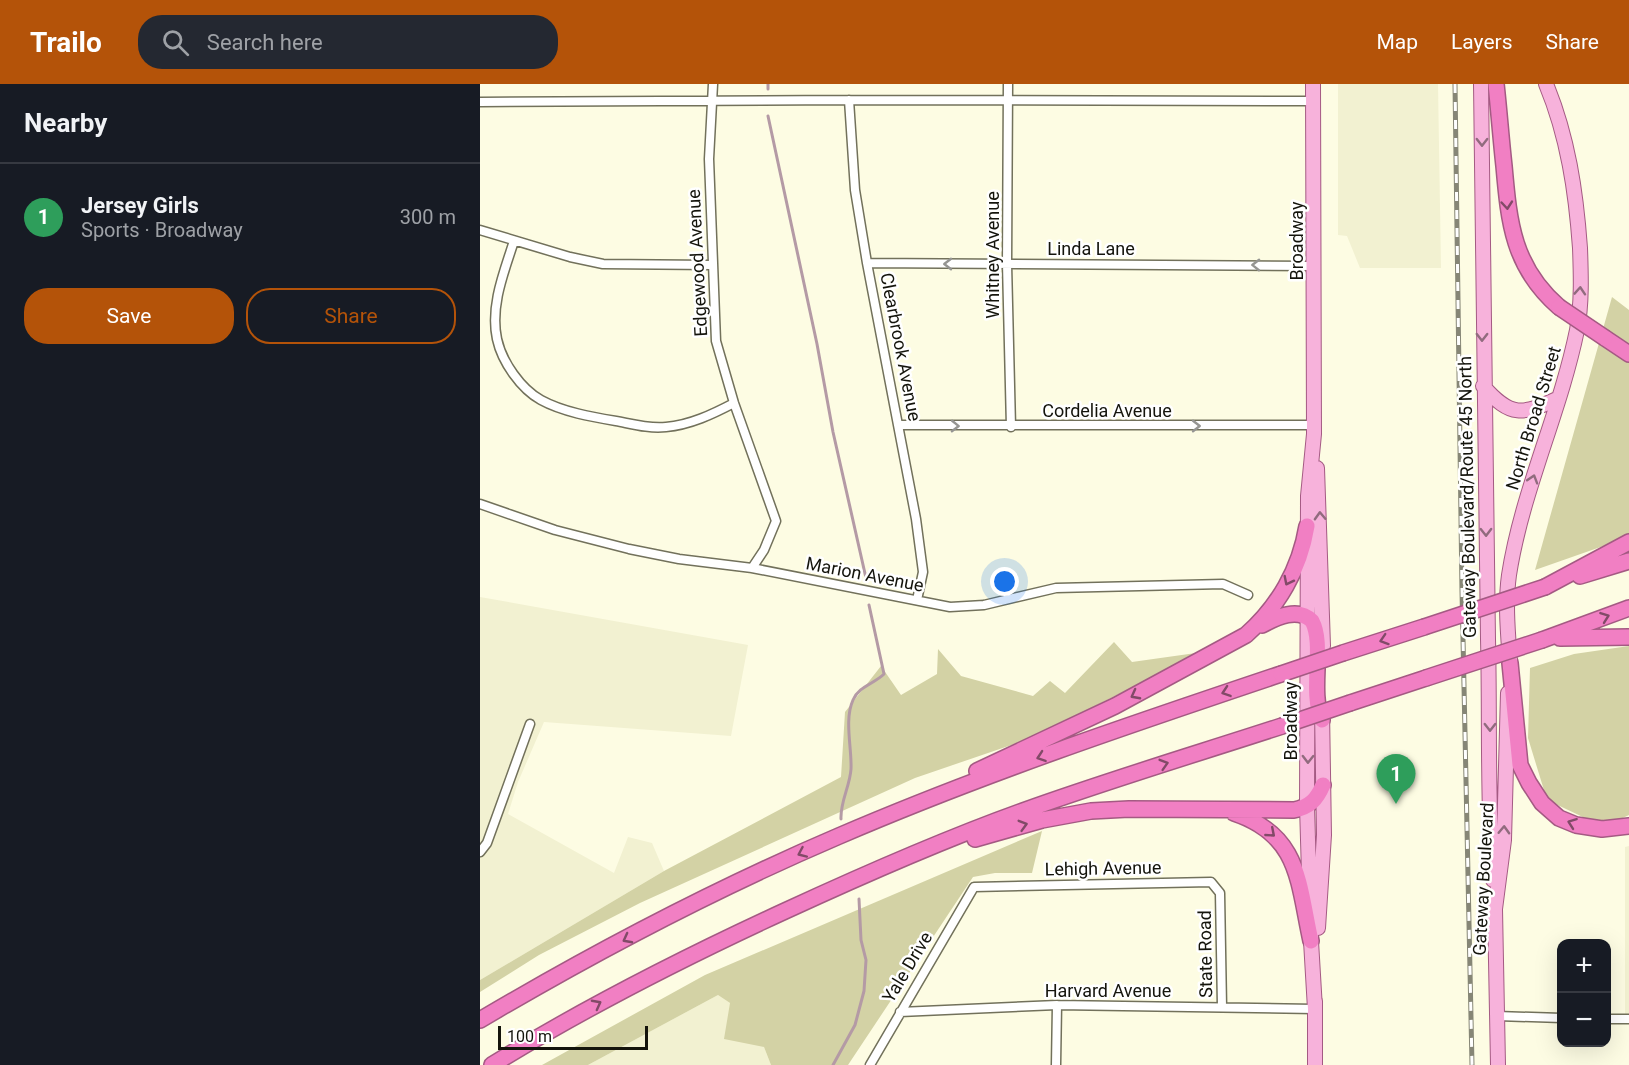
<!DOCTYPE html>
<html lang="en">
<head>
<meta charset="utf-8">
<style>
	body { margin:0; font-family:Roboto,sans-serif; background:#242831; color:#f1f3f6 }
	.controls { position:absolute; right:18px; bottom:18px; display:grid; overflow:hidden; border-radius:12px; box-shadow:0 6px 24px #0002 }
	.controls button { width:54px; height:54px; display:grid; place-items:center; padding:0; border:0; border-bottom:2px solid #363941; background:#171b24; color:#f1f3f6; font:30px sans-serif }
	.scale { position:absolute; left:18px; bottom:15px; width:150px; box-sizing:border-box; padding-left:6px; border:3px solid #14140c; border-top:0; font-size:16px; line-height:21px; white-space:nowrap; color:#14140c; -webkit-text-stroke:4px #fff; paint-order:stroke }
	.you { position:absolute; left:525px; top:498px; width:21px; height:21px; margin:-15px; border:4px solid #fff; border-radius:50%; background:#1a73e8; box-shadow:0 0 0 9px #1a73e833 }
	.badge { display:grid; place-items:center; width:39px; height:39px; border-radius:50%; background:#b45309; color:#fff; font-size:20px; font-weight:700 }
	.pin { position:absolute; translate:-50% -50px; filter:drop-shadow(0 2px 3px #0008) }
	.pin::after { content:''; position:absolute; top:32px; width:21px; height:18px; background:inherit; clip-path:polygon(0 0,100% 0,50% 100%) }
	.list { margin:0; padding:0; list-style:none }
	h2 { display:flex; justify-content:space-between; align-items:center; height:78px; margin:0; padding:0 24px; font-size:26px }
	h2 small { font-size:20px; font-weight:400; color:#9ea1a6 }
	.list li { display:grid; grid-template-columns:39px 1fr auto; gap:18px; align-items:center; box-sizing:border-box; height:108px; padding:0 24px; border-top:2px solid #363941 }
	.list b { display:block; font-size:22px; white-space:nowrap }
	.list p { margin:0; font-size:20px; white-space:nowrap; color:#9ea1a6 }
	.list em { font-size:20px; font-style:normal; color:#9ea1a6 }
	.actions { display:flex; gap:12px; padding:18px 24px }
	.actions a { flex:1; padding:14px 0; border:2px solid #b45309; border-radius:24px; text-align:center; font-size:21px; color:#b45309 }
	.actions .main { background:#b45309; color:#fff }
	.icon { flex:none; width:33px; height:33px; fill:none; stroke:currentColor; stroke-width:2; stroke-linecap:round; stroke-linejoin:round }
	.map { position:relative; flex:none; width:1149px; height:981px; overflow:hidden }
	header { display:flex; align-items:center; gap:36px; box-sizing:border-box; height:84px; padding:0 30px; background:#b45309; color:#fff }
	header strong { font-size:28px }
	nav { display:flex; gap:33px; margin-inline-start:auto; font-size:21px }
	.search { width:420px; height:54px; background:#242831; display:flex; align-items:center; gap:15px; box-sizing:border-box; padding:0 21px; border-radius:24px; color:#9ea1a6; font-size:22px }
	main { display:flex }
	aside { flex:1; background:#171b24 }
	.map>svg:first-child { display:block }
</style>
</head>
<body>
<header>
<strong>Trailo</strong>
<div class="search"><svg class="icon" aria-label="search" viewBox="0 0 24 24"><circle cx="10" cy="10" r="6"/><path d="M15 15l6 6"/></svg>Search here</div>
<nav><a>Map</a><a>Layers</a><a>Share</a></nav>
</header>
<main>
<aside>
<h2>Nearby<small></small></h2>
<ul class="list">
<li><span class="badge" style="background:#2e9e5b">1</span><div><b>Jersey Girls</b><p>Sports · Broadway</p></div><em>300 m</em></li>
</ul>
<div class="actions"><a class="main">Save</a><a>Share</a></div>
</aside>
<div class="map">
<svg width="1149" height="981" viewBox="0 0 1149 981">
	<rect width="100%" height="100%" fill="#fdfce3"/>
	<!-- built -->
	<path fill="#f2f1d1" d="M858 0H958L961 184H880L867 152 858 151Z
		M0 513 268 561 251 652 64 638 38 698 28 730 134 789 148 753 172 759 184 787 0 896Z
		M1149 762V937H1145V763Z
		M238 911 250 919 284 963 291 981H108Z"/>
	<!-- green -->
	<path fill="#d3d2a5" d="M1132 213 1149 226V453L1055 486Z
		M634 558 652 578 723 568 605 627 613 633 435 694 160 819 59 871 0 908V896L184 787 361 693 365 628 401 582 421 611 457 590 458 565 481 592 553 612 570 597 585 609Z
		M1149 562V731L1124 743 1067 716 1048 654 1050 584 1094 570Z
		M562 747 552 789H515L493 793 368 981H291L284 963 244 955 250 919 238 911 108 981H62L225 891Z"/>
	<g fill="none" stroke-linecap="round" stroke-linejoin="round">
		<!-- stream -->
		<path stroke="#b49aa5" stroke-width="3" d="M288 5V0
			M288 32 337 260 353 348 386 494
			M361 735C360 718 370 702 371 685 372 664 364 636 373 616 379 602 394 600 404 590L389 521
			M353 981 375 941 384 907 386 876 381 856 379 815"/>
		<defs>
			<path id="minor" d="M233 0 229 75 236 257 254 319 296 437 284 466 272 484
				M528 0 527 180 531 343
				M369 16 375 106 387 179 436 435 443 488 437 516
				M0 18 369 16 833 17
				M0 146 90 173 123 180 232 181
				M34 157C24 188 10 222 17 255 22 278 41 305 61 316 83 328 112 333 136 337 152 340 169 345 186 343 210 341 233 330 254 319
				M387 179 834 182
				M420 341H835
				M0 420 75 446 149 465 199 475 272 484 470 523 504 521 576 504 743 500 768 511
				M0 768 7 759 50 640
				M420 928 577 921 835 925
				M1017 932 1082 934
				M1126 935H1149
				M390 981 494 803 731 798 740 809 742 923
				M576 981 577 921"/>
			<path id="primary" d="M833 0 834 350 828 412 827 722 831 857 835 925
				M1001 0C1002 185 1004 370 1008 555 1010 635 1007 716 1013 796
				M1003 302C1031 334 1042 331 1079 314
				M837 384 843 562
				M1030 578C1028 549 1025 520 1029 491 1042 407 1080 329 1097 246 1102 219 1101 191 1100 164 1096 108 1088 53 1066 0
				M838 844 844 751 842 626
				M835 981V917
				M1018 981 1015 825 1024 756 1028 609"/>
			<path id="motorway" d="M1016 0C1019 27 1021 55 1024 82 1029 139 1033 183 1079 223
				M1125 254 1149 270
				M1100 492 1149 477
				M1065 503 1149 458
				M782 541C797 533 818 523 832 537 845 561 829 607 842 636
				M1080 554 1149 553
				M1062 556 1149 524
				M863 569 944 543
				M1030 579 1040 681 1049 699 1062 719 1079 734 1096 741 1122 745 1149 742
				M870 619 946 594
				M497 687 635 622 766 551C798 523 820 485 827 442
				M754 729C820 751 818 798 831 857
				M495 755 562 736 611 727 649 725 814 726C830 723 837 715 843 701
				M0 936C115 868 235 805 359 752 503 690 652 640 801 590
				M12 981C106 923 205 873 305 827 383 791 462 756 543 727 629 696 716 670 802 642"/>
		</defs>
		<!-- minor casing -->
		<use href="#minor" stroke="#72715b" stroke-width="11"/>
		<!-- primary casing -->
		<use href="#primary" stroke="#a45a83" stroke-width="16"/>
		<!-- motorway casing -->
		<use href="#motorway" stroke="#a45a83" stroke-width="18"/>
		<!-- minor -->
		<use href="#minor" stroke="#fff" stroke-width="8"/>
		<!-- primary -->
		<use href="#primary" stroke="#f7b2db" stroke-width="14"/>
		<!-- motorway -->
		<use href="#motorway" stroke="#f17fc3" stroke-width="15"/>
		<defs>
			<path id="rail" d="M975 0 982 507 992 981"/>
		</defs>
		<!-- rail casing -->
		<use href="#rail" stroke="#868676" stroke-width="5"/>
		<!-- rail -->
		<use href="#rail" stroke="#fff" stroke-width="3" stroke-dasharray="9" stroke-linecap="butt"/>
		<defs>
			<path id="motorway-bridge" d="M1079 223 1125 254
				M944 543 1065 503
				M801 590 863 569
				M946 594 1062 556
				M802 642 870 619"/>
		</defs>
		<!-- motorway-bridge casing -->
		<use href="#motorway-bridge" stroke="#a45a83" stroke-width="18" stroke-linecap="butt"/>
		<!-- motorway-bridge -->
		<use href="#motorway-bridge" stroke="#f17fc3" stroke-width="15"/>
	</g>
	<!-- one-way arrows -->
	<defs><path id="oneway-chevron" d="M-2-3.5L2.5 0L-2 3.5" fill="none" stroke-width="1.6" stroke-linecap="round" stroke-linejoin="round" transform="scale(1.5)"/></defs>
	<g stroke="#916b7e">
		<use href="#oneway-chevron" transform="translate(1002 58) rotate(90)"/>
		<use href="#oneway-chevron" transform="translate(1100 207) rotate(-86)"/>
		<use href="#oneway-chevron" transform="translate(1002 253) rotate(90)"/>
		<use href="#oneway-chevron" transform="translate(1053 395) rotate(-73)"/>
		<use href="#oneway-chevron" transform="translate(840 432) rotate(-92)"/>
		<use href="#oneway-chevron" transform="translate(1006 448) rotate(89)"/>
		<use href="#oneway-chevron" transform="translate(1010 643) rotate(90)"/>
		<use href="#oneway-chevron" transform="translate(828 675) rotate(91)"/>
		<use href="#oneway-chevron" transform="translate(1024 746) rotate(-88)"/>
	</g>
	<g stroke="#824a68">
		<use href="#oneway-chevron" transform="translate(1027 121) rotate(85)"/>
		<use href="#oneway-chevron" transform="translate(808 497) rotate(117)"/>
		<use href="#oneway-chevron" transform="translate(1125 533) rotate(-20)"/>
		<use href="#oneway-chevron" transform="translate(904 556) rotate(162)"/>
		<use href="#oneway-chevron" transform="translate(746 608) rotate(161)"/>
		<use href="#oneway-chevron" transform="translate(655 611) rotate(152)"/>
		<use href="#oneway-chevron" transform="translate(561 673) rotate(161)"/>
		<use href="#oneway-chevron" transform="translate(684 680) rotate(-17)"/>
		<use href="#oneway-chevron" transform="translate(1092 739) rotate(-160)"/>
		<use href="#oneway-chevron" transform="translate(543 741) rotate(-16)"/>
		<use href="#oneway-chevron" transform="translate(791 749) rotate(41)"/>
		<use href="#oneway-chevron" transform="translate(322 769) rotate(156)"/>
		<use href="#oneway-chevron" transform="translate(147 855) rotate(152)"/>
		<use href="#oneway-chevron" transform="translate(117 920) rotate(-28)"/>
	</g>
	<g stroke="#959592">
		<use href="#oneway-chevron" transform="translate(468 180) rotate(-180)"/>
		<use href="#oneway-chevron" transform="translate(776 181) rotate(-179)"/>
		<use href="#oneway-chevron" transform="translate(475 342) rotate(1)"/>
		<use href="#oneway-chevron" transform="translate(716 342)"/>
	</g>
	<g text-anchor="middle" dominant-baseline="central" stroke-width="5" stroke-linejoin="round" paint-order="stroke">
		<!-- street labels -->
		<g font-size="18" fill="#14140c" stroke="#fff">
			<text transform="translate(816 157) rotate(-90)">Broadway</text>
			<text x="611" y="164">Linda Lane</text>
			<text transform="translate(512 171) rotate(-90)">Whitney Avenue</text>
			<text transform="translate(217 179) rotate(-93)">Edgewood Avenue</text>
			<text transform="translate(421 263) rotate(79)">Clearbrook Avenue</text>
			<text x="627" y="326">Cordelia Avenue</text>
			<text transform="translate(1053 334) rotate(-73)">North Broad Street</text>
			<text transform="translate(987 413) rotate(-91)">Gateway Boulevard/Route 45 North</text>
			<text transform="translate(385 490) rotate(11)">Marion Avenue</text>
			<text transform="translate(810 637) rotate(-90)">Broadway</text>
			<text transform="translate(623 784) rotate(-1)">Lehigh Avenue</text>
			<text transform="translate(1003 795) rotate(-87)">Gateway Boulevard</text>
			<text transform="translate(725 870) rotate(-91)">State Road</text>
			<text transform="translate(427 883) rotate(-59)">Yale Drive</text>
			<text x="628" y="906">Harvard Avenue</text>
		</g>
	</g>
</svg>
<div class="controls">
<button>+</button>
<button>−</button>
</div>
<div class="scale">100 m</div>
<div class="you"></div>
<div class="pin badge" style="left:916px;top:720px;background:#2e9e5b">1</div>
</div>
</main>
</body>
</html>
